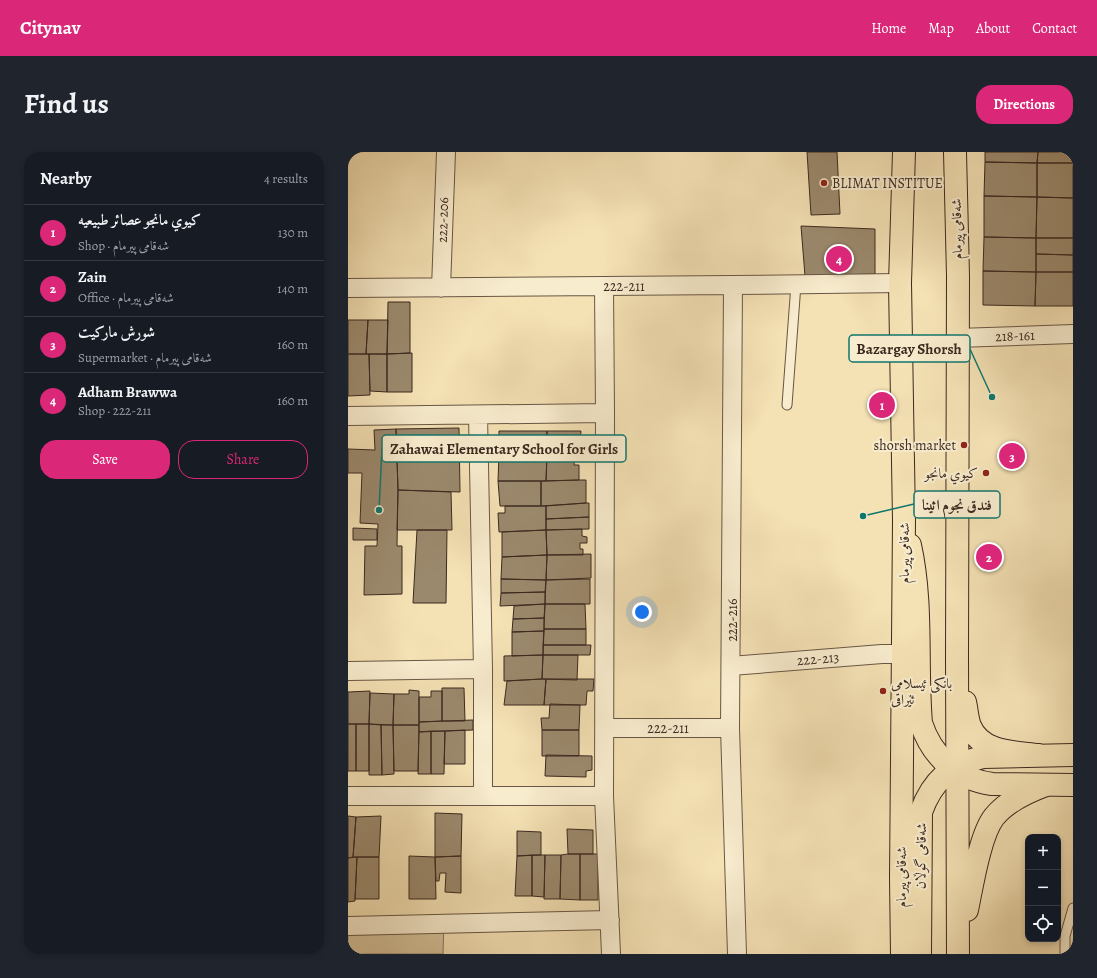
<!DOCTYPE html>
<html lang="en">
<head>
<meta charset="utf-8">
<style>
	body { margin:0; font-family:Alegreya,Amiri,serif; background:#20242c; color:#f1f3f6 }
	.controls { position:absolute; right:12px; bottom:12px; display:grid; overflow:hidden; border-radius:8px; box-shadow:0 2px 6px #0003 }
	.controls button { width:36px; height:36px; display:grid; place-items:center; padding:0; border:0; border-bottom:1px solid #363941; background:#171b24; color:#f1f3f6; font:20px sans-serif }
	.you { position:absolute; left:294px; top:460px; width:14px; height:14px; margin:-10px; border:3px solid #fff; border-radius:50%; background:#1a73e8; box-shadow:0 0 0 6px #1a73e833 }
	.badge { display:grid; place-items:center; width:26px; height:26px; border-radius:50%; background:#db2777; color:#fff; font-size:13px; font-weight:700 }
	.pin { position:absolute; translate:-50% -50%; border:2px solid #fff; box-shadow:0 1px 4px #0006 }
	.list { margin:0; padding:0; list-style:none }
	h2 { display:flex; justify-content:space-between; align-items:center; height:52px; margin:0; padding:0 16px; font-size:17px }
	h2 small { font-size:13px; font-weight:400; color:#9ea1a6 }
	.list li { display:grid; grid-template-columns:26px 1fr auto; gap:12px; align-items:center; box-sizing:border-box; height:56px; padding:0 16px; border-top:1px solid #363941 }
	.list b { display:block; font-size:15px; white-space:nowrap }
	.list p { margin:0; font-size:13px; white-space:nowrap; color:#9ea1a6 }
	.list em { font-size:13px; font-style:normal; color:#9ea1a6 }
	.actions { display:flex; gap:8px; padding:12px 16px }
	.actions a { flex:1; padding:9px 0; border:1px solid #db2777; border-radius:16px; text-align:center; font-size:14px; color:#db2777 }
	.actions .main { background:#db2777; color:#fff }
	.icon { flex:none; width:22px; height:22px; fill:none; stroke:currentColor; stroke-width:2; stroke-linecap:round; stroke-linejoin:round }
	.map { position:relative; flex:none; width:725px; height:802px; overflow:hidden; border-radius:16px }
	header { display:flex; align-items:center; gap:24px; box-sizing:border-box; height:56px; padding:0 20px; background:#db2777; color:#fff }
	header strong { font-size:19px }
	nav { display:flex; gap:22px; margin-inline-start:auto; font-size:14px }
	.intro { display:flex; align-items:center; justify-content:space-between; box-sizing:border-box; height:96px; padding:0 24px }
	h1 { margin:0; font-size:28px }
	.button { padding:10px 18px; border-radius:16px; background:#db2777; color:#fff; font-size:14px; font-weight:700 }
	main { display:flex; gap:24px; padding:0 24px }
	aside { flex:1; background:#171b24; border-radius:16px; box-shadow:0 2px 6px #0003 }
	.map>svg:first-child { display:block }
</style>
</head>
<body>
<header>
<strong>Citynav</strong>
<nav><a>Home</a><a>Map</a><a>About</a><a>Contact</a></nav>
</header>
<div class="intro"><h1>Find us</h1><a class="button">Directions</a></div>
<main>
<aside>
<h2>Nearby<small>4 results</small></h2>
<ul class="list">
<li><span class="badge">1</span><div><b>كيوي مانجو عصائر طبيعيه</b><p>Shop · شەقامی پیرمام</p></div><em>130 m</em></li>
<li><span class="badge">2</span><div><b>Zain</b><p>Office · شەقامی پیرمام</p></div><em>140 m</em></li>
<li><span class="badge">3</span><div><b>شورش ماركيت</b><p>Supermarket · شەقامی پیرمام</p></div><em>160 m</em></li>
<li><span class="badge">4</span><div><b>Adham Brawwa</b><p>Shop · 222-211</p></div><em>160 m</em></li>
</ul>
<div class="actions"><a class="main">Save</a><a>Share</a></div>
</aside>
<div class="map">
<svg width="725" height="802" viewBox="0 0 725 802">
	<rect width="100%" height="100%" fill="#f4e1b4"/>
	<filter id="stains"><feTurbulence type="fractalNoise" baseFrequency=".005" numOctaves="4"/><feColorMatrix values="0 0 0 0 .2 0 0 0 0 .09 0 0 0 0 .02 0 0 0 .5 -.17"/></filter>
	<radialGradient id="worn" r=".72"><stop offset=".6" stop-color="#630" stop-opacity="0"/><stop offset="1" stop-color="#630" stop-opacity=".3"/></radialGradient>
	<!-- green -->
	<path fill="#d5c29b" stroke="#88765e" d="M96 769 95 802H0V772Z"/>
	<!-- building -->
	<path fill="#9b896d" stroke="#3b2920" d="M459 0H489L492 62 463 63Z
		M637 0H690L689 11 637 10Z
		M690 0H725V11H689Z
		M637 10 689 11V45L636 44Z
		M689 11H725V46L689 45Z
		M636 44 689 45 688 86 636 85Z
		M689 45 725 46V86H688Z
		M453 74 527 77V122L457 124Z
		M636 85 688 86V120L635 119Z
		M688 86H725V103L688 102Z
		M688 102 725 103V120H688Z
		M635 119 688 120 687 154 635 153Z
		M688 120H725V154H687Z
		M40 150H62V201L39 202Z
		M0 168H20L18 202H0Z
		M20 168H40L39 202H18Z
		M64 201V240H39V202Z
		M0 202H21L22 243 0 244Z
		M21 202H39V240L22 239Z
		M111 276 112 340 50 338 48 277Z
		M48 277 50 338 49 394H54V442L16 443 17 394H29L30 372 12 371 14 321H0V297L27 298 26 278Z
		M151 279H199V303L151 302Z
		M199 279H233L231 303H199Z
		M151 302 199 303 198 329H150Z
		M199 303H227L226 313H231V328L198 329Z
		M231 328H238V351L193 354V329Z
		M150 329H193V354H152Z
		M50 338 103 340 104 378H49Z
		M238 351H241V365L198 367V354Z
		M157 354H198V378L151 380 150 361H157Z
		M241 365V377L198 378V367Z
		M5 376 29 377V388H5Z
		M234 377V384L239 385V391H232V397H235V403H199L198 378Z
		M69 378H99L98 451H65Z
		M198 378 199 403 154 405V380Z
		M243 402V426L198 428 199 403Z
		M199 403 198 428 153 427 154 405Z
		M153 427 198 428 197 440 153 441Z
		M242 427V452H197L198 428Z
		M197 440V452L152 454 153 441Z
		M197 452 196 466 165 467 166 454Z
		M197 452H237L238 477H196Z
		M196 466V479L164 480 165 467Z
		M196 477H238V493H195Z
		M196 479 195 503 164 504V480Z
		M195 493H243L242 503H195Z
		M195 503 194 527 156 529V504Z
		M195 503H230L229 528 194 527Z
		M194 527H198L196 553H156L159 529Z
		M198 527H246L245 539H239L238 553H196Z
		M94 536H116L117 569H94Z
		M61 538 71 539V573H45L46 542H61Z
		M22 539 21 572H0V540Z
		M83 539H94V569L71 570V545H83Z
		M22 541 46 542 45 573 21 572Z
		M202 552 232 553 231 578H194L193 566H201Z
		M125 568V578L71 580V570Z
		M0 572H8V619H0Z
		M8 572H21V619H8Z
		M21 572 33 573 34 623H21Z
		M33 573H45L46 622 34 623Z
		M45 573H71L70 619H46Z
		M117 578V612H96L97 579Z
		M194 578H231V604H194Z
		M83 579V622H70L71 580Z
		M83 579H97L96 622H83Z
		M198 603 244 604V618L238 619V625L197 624Z
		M87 661 114 662 113 704 87 705Z
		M0 664 8 665 5 705 0 706Z
		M33 664 31 705H5L8 665Z
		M219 677 245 678V702H220Z
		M169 679 193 680V703L169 704Z
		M220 702H232V748L212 747 213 703Z
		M232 702H250V748H232Z
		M184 703V744H167L169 704Z
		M184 703H197L196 745 184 744Z
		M197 703H213L212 747H196Z
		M61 704 87 705 88 747H61Z
		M113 704V741L97 740 98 721H92L91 729H88L87 705Z
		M9 705 7 749 0 750V706Z
		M9 705H31V747H7Z"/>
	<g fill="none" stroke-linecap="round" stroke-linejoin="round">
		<defs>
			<path id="lane" d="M439 253 448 132
				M717 802V784L725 756"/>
			<path id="street" d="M385 133 382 576 389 802
				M256 134 257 261 256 644 263 802
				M0 136 385 133 552 131
				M93 136 98 0
				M609 186 725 182
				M130 263 135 517V643
				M0 264 257 261
				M383 514 534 502H556
				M0 519 135 517
				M257 576H382
				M0 644H256
				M0 774 262 768"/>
			<path id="primary" d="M562 393C575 452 568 512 573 571 584 605 609 627 644 632L725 633
				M572 802 573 660C584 629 603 612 635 605L725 603"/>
			<path id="highway" d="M607 0 610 124 609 506 610 802
				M617 550C619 558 619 567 622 574 633 601 666 600 690 603
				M619 758C624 734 632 683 646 665 659 649 679 640 698 633
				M554 802 553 726 556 369 552 131 556 0"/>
		</defs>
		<!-- lane casing -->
		<use href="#lane" stroke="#695745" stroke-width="11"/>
		<!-- street casing -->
		<use href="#street" stroke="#695745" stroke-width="20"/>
		<!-- primary casing -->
		<use href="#primary" stroke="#3b2920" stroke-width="24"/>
		<!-- highway casing -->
		<use href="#highway" stroke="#3b2920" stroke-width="24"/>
		<!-- lane -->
		<use href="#lane" stroke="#f8ecce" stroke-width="9"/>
		<!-- street -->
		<use href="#street" stroke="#f8ecce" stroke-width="18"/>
		<!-- primary -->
		<use href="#primary" stroke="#f4e1b4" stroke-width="22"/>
		<!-- highway -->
		<use href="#highway" stroke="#f4e1b4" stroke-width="22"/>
	</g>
	<!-- markers -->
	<g fill="#8f2418" stroke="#f8ecce" stroke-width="1.5">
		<circle cx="476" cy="31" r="4"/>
		<circle cx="616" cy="293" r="4"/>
		<circle cx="638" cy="321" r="4"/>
		<circle cx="535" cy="539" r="4"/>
	</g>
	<g text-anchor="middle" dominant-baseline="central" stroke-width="4" stroke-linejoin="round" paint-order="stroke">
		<!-- poi labels -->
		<g font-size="14" fill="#3b2920" stroke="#f8ecce" text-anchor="start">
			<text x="484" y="31">BLIMAT INSTITUE</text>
			<text x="608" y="293" text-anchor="end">shorsh market</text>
			<text x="630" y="321" text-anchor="end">كيوي مانجو</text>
			<text x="543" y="531">بانکی ئیسلامی<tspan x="543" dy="16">ئێراقی</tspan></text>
		</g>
		<!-- street labels -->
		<g font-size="14" fill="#3b2920" stroke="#f8ecce">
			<text transform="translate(95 68) rotate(-88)">222-206</text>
			<text transform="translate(609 77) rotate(-91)">شەقامی پیرمام</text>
			<text x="276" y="134">222-211</text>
			<text transform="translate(667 184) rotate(-2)">218-161</text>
			<text transform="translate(556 401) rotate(-90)">شەقامی پیرمام</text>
			<text transform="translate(384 468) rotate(-90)">222-216</text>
			<text transform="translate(470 507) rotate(-5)">222-213</text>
			<text x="320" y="576">222-211</text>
			<text transform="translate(573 704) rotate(-89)">شەقامی گوڵان</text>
			<text transform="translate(553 725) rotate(-90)">شەقامی پیرمام</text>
		</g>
	</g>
	<!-- callouts -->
	<path fill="none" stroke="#0f766e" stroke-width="1.5" d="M644 245L622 197M31 358L34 296M515 364L566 352"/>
	<g fill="#0f766e" stroke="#f8ecce" stroke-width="1.5">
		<circle cx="644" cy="245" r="4"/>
		<circle cx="31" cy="358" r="4"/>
		<circle cx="515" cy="364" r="4"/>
	</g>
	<g fill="#f8ecce" stroke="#0f766e" stroke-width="1.5">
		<rect x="501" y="183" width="121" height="27" rx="4"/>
		<rect x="34" y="283" width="244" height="27" rx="4"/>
		<rect x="566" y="339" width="86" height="27" rx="4"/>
	</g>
	<g font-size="15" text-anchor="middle" font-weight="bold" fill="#3b2920">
		<text x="561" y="202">Bazargay Shorsh</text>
		<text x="156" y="302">Zahawai Elementary School for Girls</text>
		<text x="609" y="358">فندق نجوم اثينا</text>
	</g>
	<rect width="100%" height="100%" filter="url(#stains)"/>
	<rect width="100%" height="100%" fill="url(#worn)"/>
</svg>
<div class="controls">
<button>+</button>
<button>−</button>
<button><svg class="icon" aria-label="locate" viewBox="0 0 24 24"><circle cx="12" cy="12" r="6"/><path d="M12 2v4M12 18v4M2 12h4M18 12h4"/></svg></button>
</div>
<div class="you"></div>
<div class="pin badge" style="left:534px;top:253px">1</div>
<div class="pin badge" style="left:641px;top:405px">2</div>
<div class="pin badge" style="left:664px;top:304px">3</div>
<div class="pin badge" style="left:491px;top:107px">4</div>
</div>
</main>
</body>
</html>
